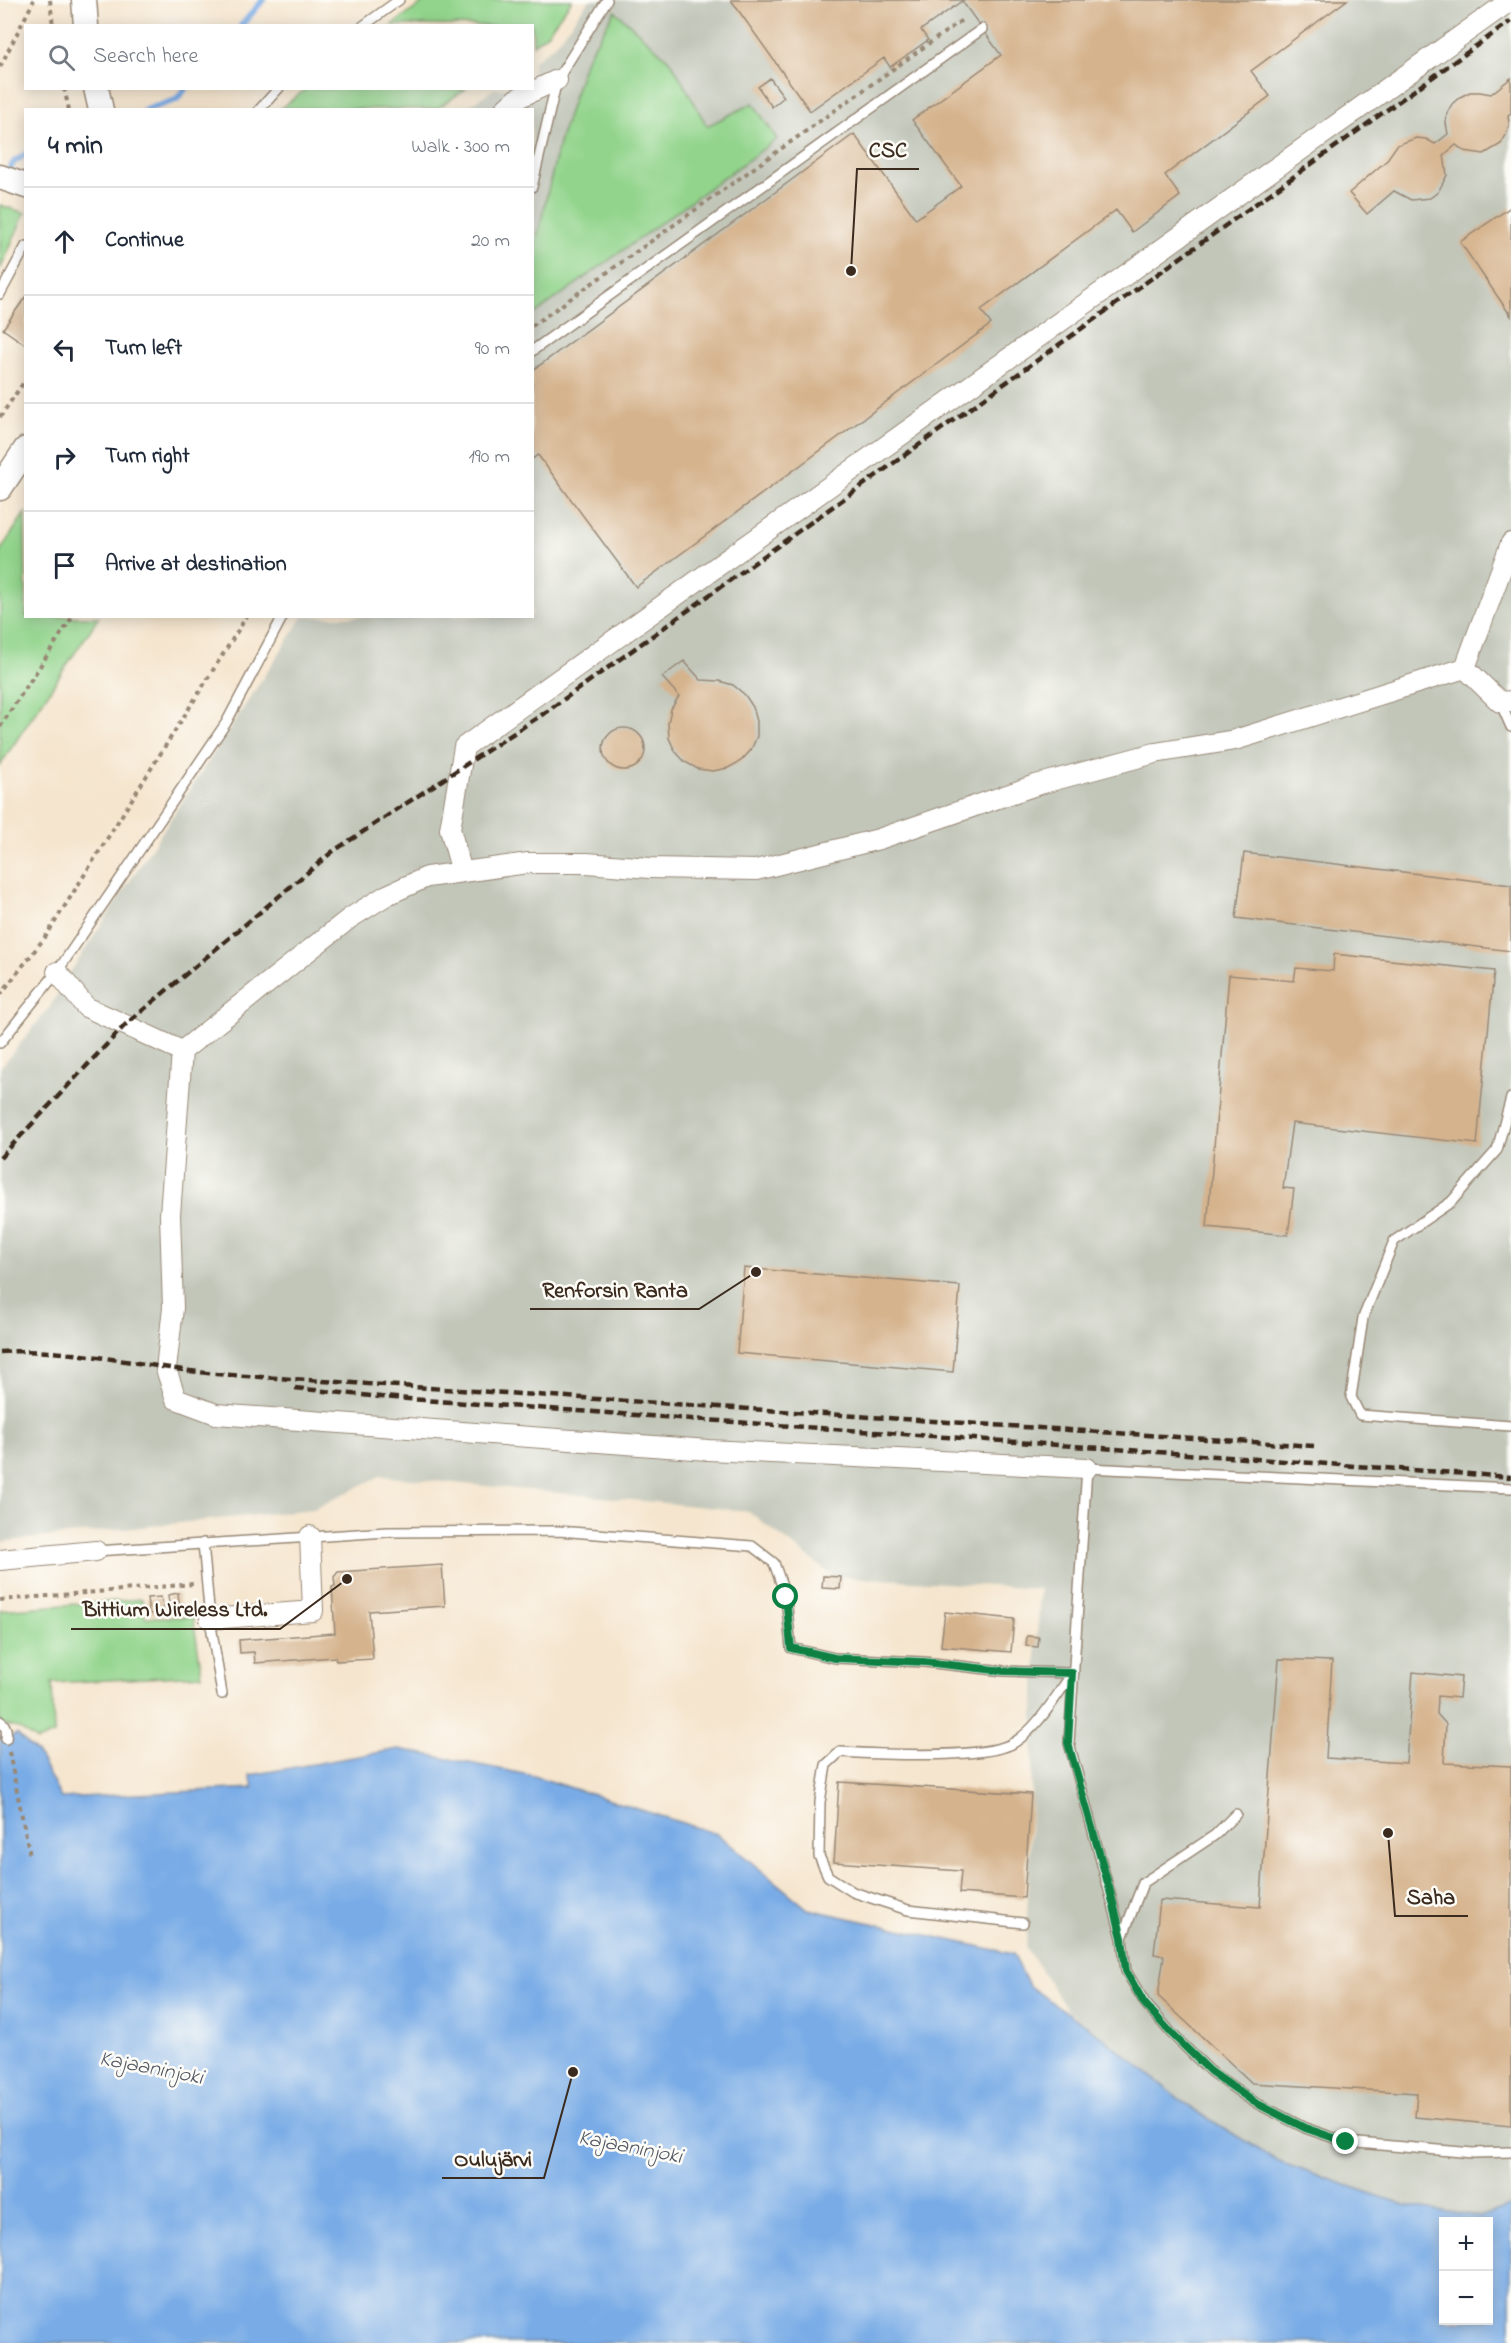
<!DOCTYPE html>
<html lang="en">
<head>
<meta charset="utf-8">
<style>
	body { margin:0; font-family:"Indie Flower",sans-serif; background:#f6f6f7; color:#1f2937 }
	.controls { position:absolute; right:18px; bottom:18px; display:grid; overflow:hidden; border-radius:0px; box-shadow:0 3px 15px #0003 }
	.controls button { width:54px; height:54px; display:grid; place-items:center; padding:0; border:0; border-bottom:2px solid #e0e1e3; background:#fff; color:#1f2937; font:30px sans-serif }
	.stop { position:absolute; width:18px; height:18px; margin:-14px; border:4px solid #0b8043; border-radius:50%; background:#fff }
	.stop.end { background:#0b8043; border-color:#fff; box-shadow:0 2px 6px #0008 }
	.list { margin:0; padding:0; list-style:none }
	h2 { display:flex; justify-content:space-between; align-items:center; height:78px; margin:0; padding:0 24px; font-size:26px }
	h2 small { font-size:20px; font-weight:400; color:#747a83 }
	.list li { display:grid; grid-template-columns:39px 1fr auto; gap:18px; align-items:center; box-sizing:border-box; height:108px; padding:0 24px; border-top:2px solid #e0e1e3 }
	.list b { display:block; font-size:22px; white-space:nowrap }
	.list em { font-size:20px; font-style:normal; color:#747a83 }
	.icon { flex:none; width:33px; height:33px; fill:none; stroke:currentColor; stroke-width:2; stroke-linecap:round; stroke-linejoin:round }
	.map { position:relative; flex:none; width:1511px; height:2343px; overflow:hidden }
	.search { position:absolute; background:#fff; box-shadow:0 3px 15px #0003; left:24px; top:24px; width:510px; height:66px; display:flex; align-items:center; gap:15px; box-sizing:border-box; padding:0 21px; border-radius:0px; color:#747a83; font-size:22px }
	.panel { position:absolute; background:#fff; box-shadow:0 3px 15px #0003; left:24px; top:108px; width:510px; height:510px; border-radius:0px }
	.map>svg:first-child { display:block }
</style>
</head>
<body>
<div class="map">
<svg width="1511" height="2343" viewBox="0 0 1511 2343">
	<rect width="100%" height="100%" fill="#fdfcf7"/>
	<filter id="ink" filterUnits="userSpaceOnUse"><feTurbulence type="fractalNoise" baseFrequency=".0167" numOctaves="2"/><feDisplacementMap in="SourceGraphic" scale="12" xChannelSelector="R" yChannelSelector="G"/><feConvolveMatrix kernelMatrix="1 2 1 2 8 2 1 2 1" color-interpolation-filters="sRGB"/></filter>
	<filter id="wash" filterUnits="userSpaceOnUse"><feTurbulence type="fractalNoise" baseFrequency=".008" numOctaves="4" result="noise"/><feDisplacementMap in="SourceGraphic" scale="24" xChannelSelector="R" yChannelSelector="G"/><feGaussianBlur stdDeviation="1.35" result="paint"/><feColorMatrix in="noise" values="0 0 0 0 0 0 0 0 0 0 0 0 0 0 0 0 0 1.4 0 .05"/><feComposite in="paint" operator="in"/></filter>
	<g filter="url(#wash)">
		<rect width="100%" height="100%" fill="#f5e5ce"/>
		<!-- industrial -->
		<path fill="#c2c6b9" d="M589 0H1511V2205L1479 2217 1405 2205 1279 2162 1188 2106 1067 2010 1026 1948 1036 1655 1040 1589 833 1576 748 1511 380 1476 314 1509 0 1542V1068L50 1007 67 977 303 617 532 616V110L464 109 494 89 532 88 533 61 556 44Z"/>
		<!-- green -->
		<path fill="#92d48c" stroke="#667f55" stroke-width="1.5" d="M427 0H572L546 35 533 44 532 26 392 25Z
			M615 11 672 63 707 126 753 103 777 139 533 315V254L560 140 586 59Z
			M306 89V88L466 89 436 109H280Z
			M0 205 25 213 0 270Z
			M25 513 26 616 99 617 0 765V551Z
			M142 1599 145 1617H193L202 1675 52 1683 54 1734 37 1741 18 1728 0 1724V1610Z"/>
		<!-- water -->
		<path fill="#79ace6" stroke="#5a6b82" stroke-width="1.5" fill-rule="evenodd" d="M17 1734 38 1754 61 1798 253 1788 250 1775 399 1749 534 1776 717 1834 808 1909 1013 1954 1029 1986 1104 2038 1188 2106 1279 2162 1405 2205 1479 2217 1511 2205V2343H0V1735L7 1739ZM1444 2222H1488V2320H1444Z"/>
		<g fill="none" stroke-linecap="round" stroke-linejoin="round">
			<!-- stream -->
			<path stroke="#79ace6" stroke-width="6" d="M241 26 263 0
				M145 110 176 100 186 88
				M6 175 14 162 26 154"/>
		</g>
		<g id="blocks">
			<!-- building -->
			<path fill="#d5b38d" d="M731 0H1347L1251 71 1270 96 1165 175 1180 196 1132 232 1116 210 981 310 991 324 636 587 538 455 532 459V371L854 134 916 219 961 186 912 120 1001 55 962 1 921 30 928 40 890 67 884 58 810 111Z
				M770 78 784 97 772 107 758 87Z
				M1511 78V113L1508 115 1509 125 1506 135 1501 144 1484 154 1464 151 1456 145 1444 155 1447 175 1438 192 1430 198 1411 200 1394 191 1367 214 1349 193 1386 161 1397 145 1416 138 1426 139 1435 144 1448 134 1446 123 1447 113 1452 104 1460 97 1470 92H1480L1491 94Z
				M1511 207V316L1460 242Z
				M26 296V345L3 329Z
				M684 661 701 680 719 681 733 685 745 695 753 707 757 721V736L751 750 741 761 728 768 713 771 698 769 685 762 675 751 669 738 668 723 671 709 679 696 662 677Z
				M603 749a21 21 0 1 1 42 0a21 21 0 1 1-42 0Z
				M1244 853 1511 885V951L1236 918Z
				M1334 954 1494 971 1477 1144 1292 1123 1283 1188 1294 1189 1288 1235 1207 1227 1229 975 1294 981 1296 968 1333 971Z
				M744 1268 960 1286 953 1372 737 1353Z
				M442 1565 445 1606 369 1611 373 1659 336 1661 335 1657 255 1663 254 1652 240 1653 239 1640 335 1633 332 1587 335 1586 334 1577 338 1572Z
				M823 1576 841 1577 840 1589 822 1588Z
				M178 1593 180 1611 170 1612 168 1595Z
				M161 1597 164 1612 149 1614 147 1598Z
				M945 1612 1014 1619 1011 1652 941 1646Z
				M1027 1636 1039 1637 1038 1647 1026 1646Z
				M1279 1659 1332 1661 1326 1758 1406 1763 1413 1672 1461 1677 1459 1698 1438 1696 1437 1714 1446 1724 1444 1763 1511 1766V2126L1415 2117 1417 2093 1252 2083 1158 1996 1164 1956 1154 1954 1160 1900 1260 1907Z
				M839 1782 1031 1794 1024 1898 959 1893 961 1871 834 1862Z"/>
		</g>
	</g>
	<g filter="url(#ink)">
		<use href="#blocks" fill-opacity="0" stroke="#988876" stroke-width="1.5"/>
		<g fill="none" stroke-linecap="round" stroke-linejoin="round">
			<defs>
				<path id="service" d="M363 26 399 0
					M259 110 279 88
					M532 187 557 80 607 0
					M0 294 26 246
					M532 351 982 29
					M1500 702 1511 727
					M0 1043 57 972 226 723 283 616
					M1511 1098 1497 1150 1451 1202 1394 1241 1363 1318 1351 1397 1360 1415 1511 1426
					M1511 1488 1087 1468 1069 1743 1122 1938 1126 1971 1145 2003 1172 2034 1210 2071 1254 2102 1305 2128 1346 2142 1473 2153 1511 2152
					M203 1543 210 1619 222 1694
					M96 1551 387 1532 558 1531 752 1546 774 1563 786 1597 791 1648 835 1658 924 1662 1004 1671 1072 1673
					M0 1721C7 1726 7 1732 6 1739
					M1023 1923 908 1910 853 1892 828 1876 819 1856 820 1802 826 1765 840 1752C875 1754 989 1760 1015 1742 1039 1726 1055 1698 1071 1675
					M1122 1938 1143 1883 1215 1835 1236 1814"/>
				<path id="minor" d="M504 110 516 99 557 80
					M1511 543 1465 668 1500 702 1511 701
					M462 872 450 829 464 747 1511 0
					M57 972 86 1007 182 1051 170 1215 173 1308 166 1369 176 1399 216 1414 708 1450 1087 1468
					M182 1051 350 918 387 895 427 877 528 863H587L650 868 756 870 879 839 1036 785 1155 753 1235 740 1465 668
					M0 1560 96 1551
					M210 1619 313 1611 310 1536"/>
				<path id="tertiary" d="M84 0 86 26
					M96 88 101 110
					M0 177 26 186
					M0 488 26 449"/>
			</defs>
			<!-- service casing -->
			<use href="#service" stroke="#988876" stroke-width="12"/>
			<!-- minor casing -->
			<use href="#minor" stroke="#988876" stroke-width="22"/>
			<!-- tertiary casing -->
			<use href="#tertiary" stroke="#988876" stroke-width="27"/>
			<!-- path -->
			<path stroke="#988876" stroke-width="4" stroke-dasharray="4.5 4.5" stroke-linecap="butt" d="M50 0 53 26
				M0 67 34 0
				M64 88 69 110
				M532 326 962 20
				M0 417 26 379
				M0 727 73 616
				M0 995 46 936 247 616
				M0 1600 194 1584
				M9 1752 30 1856"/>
			<!-- service -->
			<use href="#service" stroke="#fff" stroke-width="9"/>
			<!-- minor -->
			<use href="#minor" stroke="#fff" stroke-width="20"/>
			<!-- tertiary -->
			<use href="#tertiary" stroke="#fff" stroke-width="24"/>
			<!-- rail -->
			<path stroke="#3b2a1e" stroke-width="4.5" stroke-dasharray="9 4.5" stroke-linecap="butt" d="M0 1158 125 1025 332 852 546 712 1511 21
				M0 1352C73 1347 144 1367 216 1374L1314 1446
				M295 1388 381 1397 1511 1477"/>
		</g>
	</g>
	<g fill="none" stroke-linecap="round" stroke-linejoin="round" filter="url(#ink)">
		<!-- route -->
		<path stroke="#0b8043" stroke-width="8" d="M786 1597 791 1648 835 1658 924 1662 1004 1671 1072 1673 1068 1743 1109 1887 1122 1938 1126 1971 1144 2003 1172 2034 1210 2071 1254 2102 1305 2128 1346 2142"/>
	</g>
	<g text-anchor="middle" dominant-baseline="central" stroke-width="5" stroke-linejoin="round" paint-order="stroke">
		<!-- water labels -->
		<g font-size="22" font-style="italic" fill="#515864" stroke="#fdfcf7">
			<text transform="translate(151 2069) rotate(11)">Kajaaninjoki</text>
			<text transform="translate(630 2148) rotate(11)">Kajaaninjoki</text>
		</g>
	</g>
	<!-- callouts -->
	<path fill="none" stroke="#3b2a1e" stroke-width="2" d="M851 271L857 169H919M756 1272L699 1309H530M347 1579L280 1629H71M1388 1833L1395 1916H1468M573 2072L544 2178H442"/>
	<g fill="#3b2a1e" stroke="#fdfcf7" stroke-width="2">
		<circle cx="851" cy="271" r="6"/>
		<circle cx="756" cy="1272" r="6"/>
		<circle cx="347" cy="1579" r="6"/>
		<circle cx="1388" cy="1833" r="6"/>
		<circle cx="573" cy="2072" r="6"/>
	</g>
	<g font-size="22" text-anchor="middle" font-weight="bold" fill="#3b2a1e" stroke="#fdfcf7" stroke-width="5" stroke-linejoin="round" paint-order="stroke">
		<text x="888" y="157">CSC</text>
		<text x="615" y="1297">Renforsin Ranta</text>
		<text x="175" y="1616">Bittium Wireless Ltd.</text>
		<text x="1431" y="1904">Saha</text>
		<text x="493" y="2166">Oulujärvi</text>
	</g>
</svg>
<div class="controls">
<button>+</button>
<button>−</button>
</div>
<div class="stop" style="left:786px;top:1597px"></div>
<div class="stop end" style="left:1346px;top:2142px"></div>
<div class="search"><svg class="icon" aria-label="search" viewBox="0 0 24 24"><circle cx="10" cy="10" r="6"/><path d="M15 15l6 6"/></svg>Search here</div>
<section class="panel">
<h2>4 min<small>Walk · 300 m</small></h2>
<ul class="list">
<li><svg class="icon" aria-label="ahead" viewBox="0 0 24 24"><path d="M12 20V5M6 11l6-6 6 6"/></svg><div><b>Continue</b></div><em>20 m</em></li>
<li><svg class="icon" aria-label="left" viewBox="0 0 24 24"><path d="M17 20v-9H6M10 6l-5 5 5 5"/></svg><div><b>Turn left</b></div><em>90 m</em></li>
<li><svg class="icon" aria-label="right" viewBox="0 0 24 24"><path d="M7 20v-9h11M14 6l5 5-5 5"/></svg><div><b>Turn right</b></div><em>190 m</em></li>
<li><svg class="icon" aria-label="arrive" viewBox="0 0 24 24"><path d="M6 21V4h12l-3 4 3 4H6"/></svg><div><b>Arrive at destination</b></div></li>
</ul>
</section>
</div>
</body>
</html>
